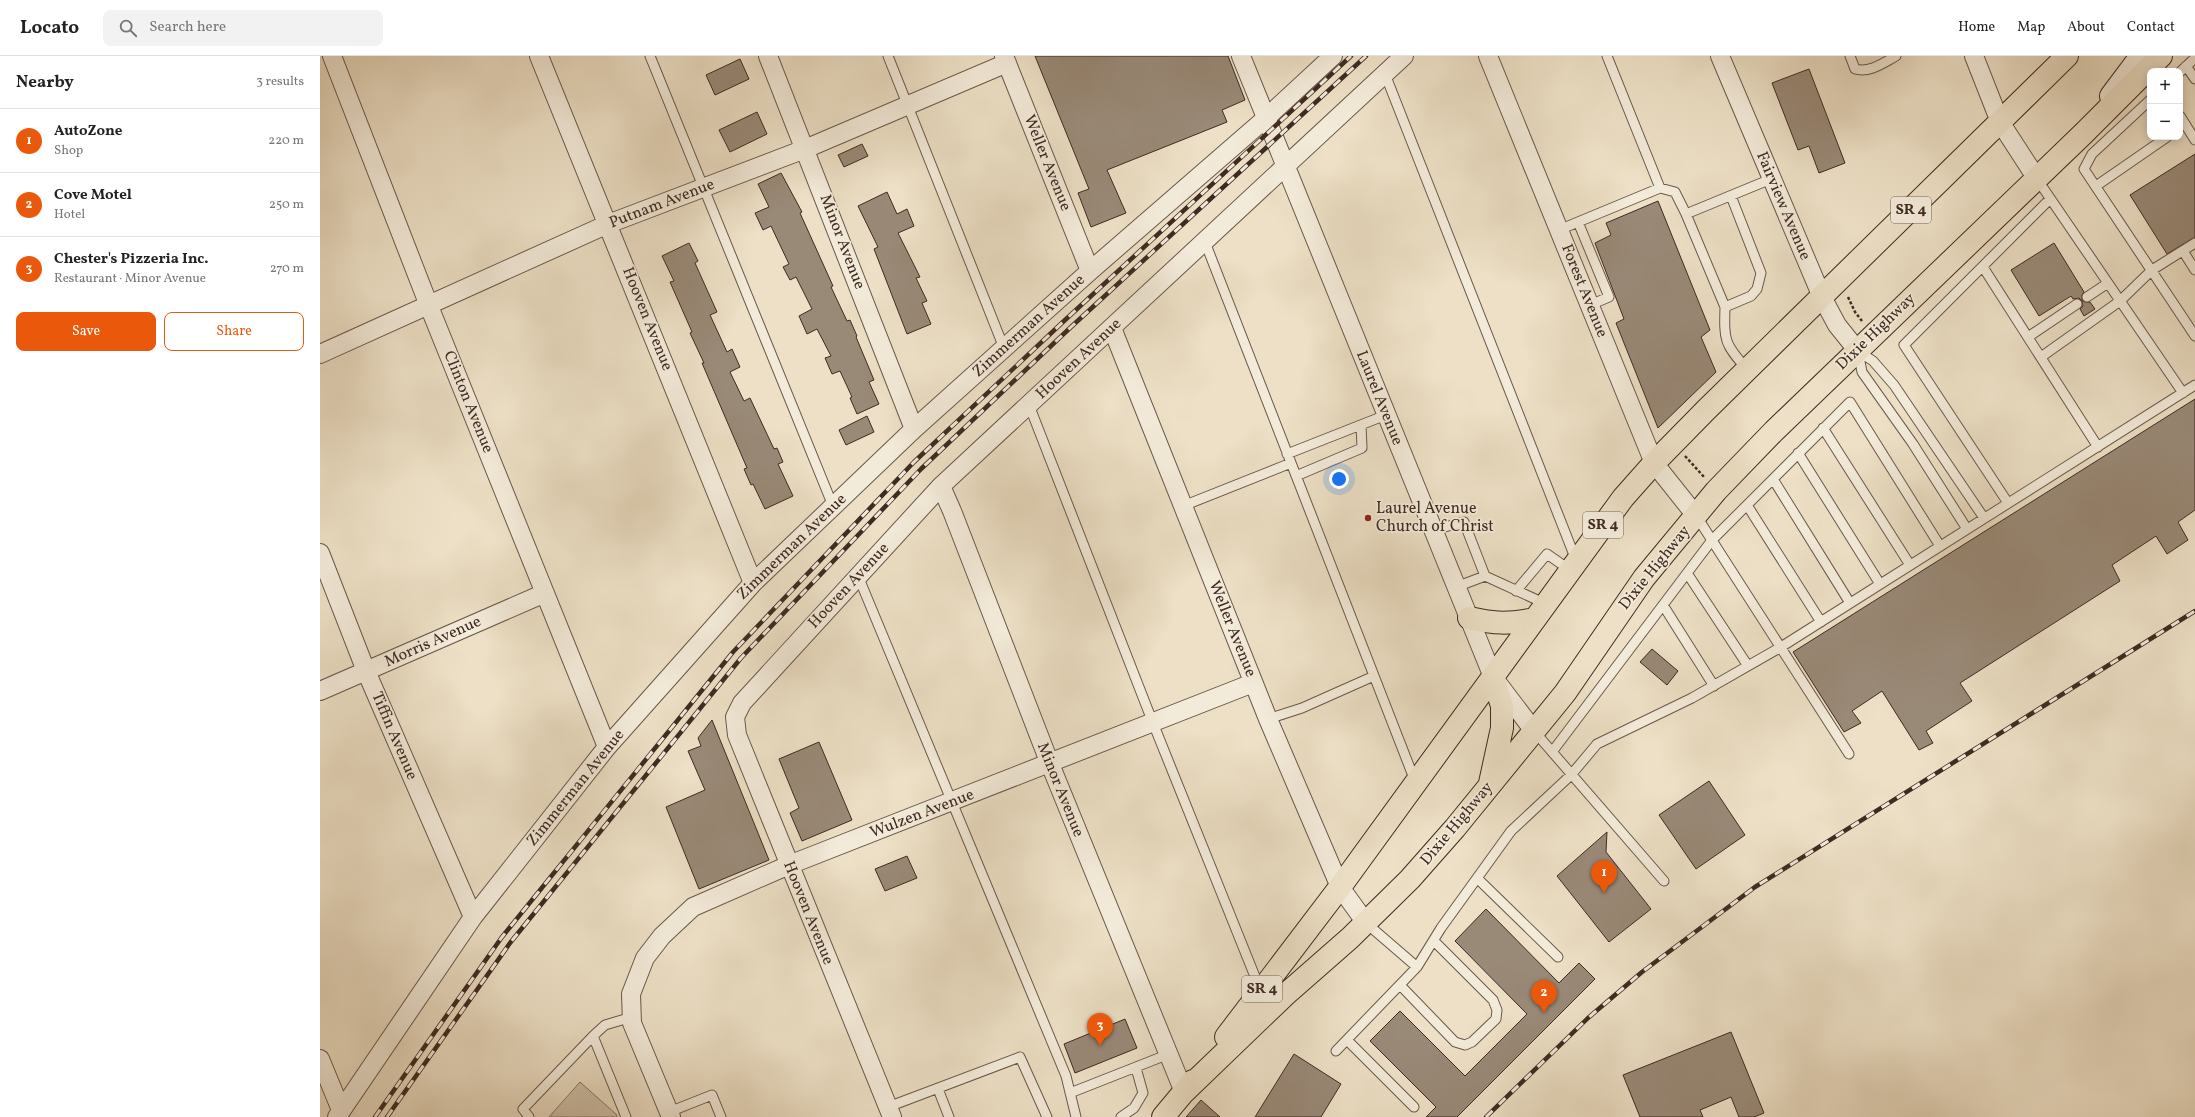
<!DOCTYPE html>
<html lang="en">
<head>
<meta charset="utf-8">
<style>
	body { margin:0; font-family:Vollkorn,serif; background:#f2f2f2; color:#222 }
	.controls { position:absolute; right:12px; top:12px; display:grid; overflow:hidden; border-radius:8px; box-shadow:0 2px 10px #0003 }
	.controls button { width:36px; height:36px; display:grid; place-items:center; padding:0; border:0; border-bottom:1px solid #e0e0e0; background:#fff; color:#222; font:20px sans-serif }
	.you { position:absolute; left:1019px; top:423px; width:14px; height:14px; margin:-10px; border:3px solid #fff; border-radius:50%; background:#1a73e8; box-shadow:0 0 0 6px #1a73e833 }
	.badge { display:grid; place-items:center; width:26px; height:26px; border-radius:50%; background:#ea580c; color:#fff; font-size:13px; font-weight:700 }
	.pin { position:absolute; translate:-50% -33px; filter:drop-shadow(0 1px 2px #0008) }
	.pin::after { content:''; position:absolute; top:21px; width:14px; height:12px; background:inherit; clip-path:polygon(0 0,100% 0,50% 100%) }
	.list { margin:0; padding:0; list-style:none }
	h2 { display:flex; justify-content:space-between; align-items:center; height:52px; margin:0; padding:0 16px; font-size:17px }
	h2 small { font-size:13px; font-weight:400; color:#767676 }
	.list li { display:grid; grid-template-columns:26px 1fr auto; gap:12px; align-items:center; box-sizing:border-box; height:64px; padding:0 16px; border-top:1px solid #e0e0e0 }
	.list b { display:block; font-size:15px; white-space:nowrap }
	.list p { margin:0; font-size:13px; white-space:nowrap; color:#767676 }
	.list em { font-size:13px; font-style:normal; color:#767676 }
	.actions { display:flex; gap:8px; padding:12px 16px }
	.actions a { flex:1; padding:9px 0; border:1px solid #ea580c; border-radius:8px; text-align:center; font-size:14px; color:#ea580c }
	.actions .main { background:#ea580c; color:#fff }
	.icon { flex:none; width:22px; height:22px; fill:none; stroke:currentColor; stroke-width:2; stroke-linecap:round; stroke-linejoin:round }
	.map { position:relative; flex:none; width:1875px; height:1061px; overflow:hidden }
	header { display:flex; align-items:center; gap:24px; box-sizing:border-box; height:56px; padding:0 20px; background:#fff; border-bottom:1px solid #e0e0e0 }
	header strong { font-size:19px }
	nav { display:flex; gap:22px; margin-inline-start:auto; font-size:14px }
	.search { width:280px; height:36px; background:#f2f2f2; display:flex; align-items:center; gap:10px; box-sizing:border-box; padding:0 14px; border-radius:8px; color:#767676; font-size:15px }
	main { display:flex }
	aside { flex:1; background:#fff }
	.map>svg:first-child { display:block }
</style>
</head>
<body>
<header>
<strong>Locato</strong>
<div class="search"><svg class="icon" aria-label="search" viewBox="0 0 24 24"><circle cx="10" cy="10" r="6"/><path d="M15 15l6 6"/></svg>Search here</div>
<nav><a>Home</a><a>Map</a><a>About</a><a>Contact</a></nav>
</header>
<main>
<aside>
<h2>Nearby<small>3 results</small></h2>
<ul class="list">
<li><span class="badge">1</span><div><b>AutoZone</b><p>Shop</p></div><em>220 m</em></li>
<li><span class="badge">2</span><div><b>Cove Motel</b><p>Hotel</p></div><em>250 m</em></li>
<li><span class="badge">3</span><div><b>Chester's Pizzeria Inc.</b><p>Restaurant · Minor Avenue</p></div><em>270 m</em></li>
</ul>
<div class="actions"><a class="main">Save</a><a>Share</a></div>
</aside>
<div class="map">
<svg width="1875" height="1061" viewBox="0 0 1875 1061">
	<rect width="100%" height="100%" fill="#ede0c6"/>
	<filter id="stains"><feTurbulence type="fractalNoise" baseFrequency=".005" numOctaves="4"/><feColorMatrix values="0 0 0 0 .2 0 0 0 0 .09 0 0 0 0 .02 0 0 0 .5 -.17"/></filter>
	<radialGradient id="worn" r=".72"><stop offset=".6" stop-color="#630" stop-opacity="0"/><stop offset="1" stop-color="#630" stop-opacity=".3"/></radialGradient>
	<!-- green -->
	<path fill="#cfc1aa" stroke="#877666" d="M260 1026 297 1059V1061H229Z"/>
	<!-- building -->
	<path fill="#998977" stroke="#3f2a22" d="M715 0H908L925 44 902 54 907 66 787 114 806 157 771 171 758 137 769 133Z
		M420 3 429 23 395 39 386 19Z
		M1489 13 1525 107 1499 117 1489 90 1478 94 1452 27Z
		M437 56 447 78 410 96 399 74Z
		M542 88 548 100 524 111 518 99Z
		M1875 98V181L1847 198 1810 139Z
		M461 117 482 156 480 157 513 230 511 231 527 265 530 264 537 280 536 281 554 324 549 326 559 348 537 358 530 342 532 341 520 315 512 318 505 302 511 300 497 273 487 278 479 260 492 253 476 221 470 224 463 211 469 208 451 170 443 174 435 157 449 151 438 128Z
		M567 136 577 158 587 153 594 170 578 177 600 221 596 222 607 245 602 247 611 268 587 278 554 193 558 191 538 150Z
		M1338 145 1390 274 1381 281 1396 316 1338 372 1296 267 1304 263 1275 187 1291 179 1286 167Z
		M369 187 378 205 375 207 397 256 390 259 407 296 412 293 420 311 410 316 424 345 430 342 454 393 457 392 463 406 458 408 473 440 445 453 433 428 431 429 424 413 427 412 382 307H384L370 277 372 276 350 226 354 225 342 200Z
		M1734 187 1764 236 1762 239V244L1765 246H1770L1775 253 1764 260 1760 253 1763 250 1762 245 1759 242 1753 243 1751 240 1719 260 1691 214Z
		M1875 343V454L1858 466 1868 484 1847 498 1836 480 1792 509 1800 525 1640 627 1652 645 1606 675 1613 687 1599 694 1562 635 1532 655 1541 667 1524 676 1473 596Z
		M547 360 554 376 526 389 519 374Z
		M1332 593 1358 615 1347 629 1320 606Z
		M392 664 449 804 379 833 346 751 385 734 368 695 381 690 378 682Z
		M499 686 532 764 482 785 470 757 479 752 459 703Z
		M1389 725 1425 779 1376 813 1339 759Z
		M1287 776 1286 796 1331 853 1289 886 1237 820Z
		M587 800 597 822 565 835 555 813Z
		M1166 853 1239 927 1259 907 1275 923 1137 1061H1106L1116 1051 1050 985 1080 955 1145 1020 1207 958 1135 885Z
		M805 963 817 992 755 1017 744 988Z
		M1411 976 1444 1057 1434 1061H1419L1411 1041 1380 1054 1383 1061H1320L1303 1019Z
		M974 998 1021 1028 1001 1061H935Z
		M881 1044 900 1061H866Z"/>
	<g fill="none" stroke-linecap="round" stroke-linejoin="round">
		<defs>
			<path id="lane" d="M330 0 513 450
				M568 0 684 292
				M1287 0 1340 132
				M1530 0 1535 13C1550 17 1563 7 1576 0
				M1866 10 1875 23
				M1860 16 1875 2
				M1065 18 1256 504
				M1830 44 1772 98 1764 113 1875 280
				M1860 60 1875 84
				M1717 123 1863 337
				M1776 130 1847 81
				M1411 140 1441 217 1437 233 1431 240 1405 251 1366 158 1451 123
				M1258 166 1340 132 1355 136 1366 158
				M1239 174 1258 166 1289 241 1270 249
				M885 186 1095 725
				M1863 195 1875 214
				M1663 211 1778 391
				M1767 241 1788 227
				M1405 251C1404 284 1404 288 1427 313
				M1708 281 1757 248
				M1538 295 1542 316 1593 388 1647 473
				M1538 295 1553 305 1574 329 1664 462
				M1721 301 1800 245 1832 214 1875 187
				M709 349 833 667 940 933
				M1503 372 1590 509
				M1478 397 1560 528
				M967 398 1066 359
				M976 420 1042 392 1041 369
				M1453 423 1530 547
				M1688 447 1584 289 1730 143
				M1427 449 1501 566
				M863 450 971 407
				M1377 461 1529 698
				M1113 474 1144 466 1165 520 1136 531
				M1367 517 1428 610
				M538 520 746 1020 756 1061
				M1165 520 1226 548
				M1196 535 1227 498 1250 514
				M1343 549 1394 630
				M948 663 982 652 1054 620
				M1214 675 1344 825
				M1232 696 1392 484 1530 346 1620 490
				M1157 822 1238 901
				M1046 867 1097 911
				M1080 929 1135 986 1145 989 1152 986 1176 963 1177 954 1173 944 1114 885
				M1027 984 1094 1051
				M1016 995 1097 911 1121 872 1191 775 1251 719 1277 688 1372 642 1461 591 1875 329
				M618 1033 629 1061
				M750 1037 849 998
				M568 1051 700 1001 727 1061
				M349 1056 392 1039 401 1061
				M209 1061 203 1053 273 980
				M306 1061 273 980 285 969 312 961
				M801 1061 814 1052 823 1037 816 1012"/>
			<path id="street" d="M12 0 113 260 287 691
				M219 0 433 527
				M448 0 594 373
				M684 0 770 215
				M921 0 1173 621 1214 675
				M1168 0 1334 407 1377 461
				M1400 0 1502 241 1517 269 1537 294
				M1654 0 1680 66 1717 123
				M792 272 948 663 1020 831 1046 867
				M0 298 288 168 485 93 687 7
				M621 430 632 455 730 708 864 1036
				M0 497 46 615 153 861
				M0 635 225 537
				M0 1003 21 1054
				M17 1061 153 861 287 691 433 527 594 373 770 215 945 63 1013 0
				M351 1061 312 967 311 938 325 902 342 880 373 851 469 809 933 627
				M572 1061 417 679 415 661 422 647 621 430 1084 0"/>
			<path id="secondary" d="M1791 40 1821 0"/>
			<path id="primary" d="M1149 562C1175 568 1189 568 1215 563
				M1170 727 1182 672V650L1173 621
				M906 981 1020 831 1303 442 1334 407 1386 354 1747 0
				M864 1036 965 939 1030 882 1090 823 1135 772 1245 637 1324 522 1396 435 1454 375 1763 78 1841 0
				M843 1061 873 1025"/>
		</defs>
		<!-- lane casing -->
		<use href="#lane" stroke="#6a584b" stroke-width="11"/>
		<!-- street casing -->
		<use href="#street" stroke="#6a584b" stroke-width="20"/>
		<!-- secondary casing -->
		<use href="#secondary" stroke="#3f2a22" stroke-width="24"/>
		<!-- primary casing -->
		<use href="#primary" stroke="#3f2a22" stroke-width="24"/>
		<!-- path -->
		<path stroke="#3f2a22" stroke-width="2.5" stroke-dasharray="3 2" stroke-linecap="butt" d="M1528 241 1535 256 1542 265
			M1365 400 1385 422"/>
		<!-- lane -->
		<use href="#lane" stroke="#f3ebda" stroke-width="9"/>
		<!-- street -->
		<use href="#street" stroke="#f3ebda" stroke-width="18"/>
		<!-- secondary -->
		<use href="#secondary" stroke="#f3ebda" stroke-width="22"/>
		<!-- primary -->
		<use href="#primary" stroke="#ede0c6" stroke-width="22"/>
		<defs>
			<path id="rail" d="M55 1061 182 881 413 596 594 406 744 265 1031 0
				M67 1061 190 887 421 602 601 413 751 271 1046 0
				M1166 1061 1268 962 1322 916 1435 831 1875 555"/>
		</defs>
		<!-- rail casing -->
		<use href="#rail" stroke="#3f2a22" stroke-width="4.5"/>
		<!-- rail -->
		<use href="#rail" stroke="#f3ebda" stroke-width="3" stroke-dasharray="9" stroke-linecap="butt"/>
	</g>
	<!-- markers -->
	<circle fill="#8f2418" stroke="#f3ebda" stroke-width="1.5" cx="1048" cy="462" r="4"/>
	<g text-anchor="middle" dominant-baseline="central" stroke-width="3.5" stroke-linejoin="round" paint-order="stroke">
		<!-- shield labels -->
		<g fill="#f3ebda" stroke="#756459" stroke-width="1">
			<rect x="1571" y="141" width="40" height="26" rx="3"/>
			<rect x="1263" y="456" width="40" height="26" rx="3"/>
			<rect x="922" y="920" width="40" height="26" rx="3"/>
		</g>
		<g font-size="15" font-weight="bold" fill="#3f2a22">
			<text x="1591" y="154">SR 4</text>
			<text x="1283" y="469">SR 4</text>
			<text x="942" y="933">SR 4</text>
		</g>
		<!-- street labels -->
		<g font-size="16" fill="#3f2a22" stroke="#f3ebda">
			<text transform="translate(727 107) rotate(68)">Weller Avenue</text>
			<text transform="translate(342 148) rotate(-21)">Putnam Avenue</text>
			<text transform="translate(1463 150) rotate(67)">Fairview Avenue</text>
			<text transform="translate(522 186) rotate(69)">Minor Avenue</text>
			<text transform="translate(1264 235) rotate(68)">Forest Avenue</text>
			<text transform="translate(327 263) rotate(68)">Hooven Avenue</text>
			<text transform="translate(709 270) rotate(-42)">Zimmerman Avenue</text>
			<text transform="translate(1556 276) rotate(-44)">Dixie Highway</text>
			<text transform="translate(759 303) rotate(-43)">Hooven Avenue</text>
			<text transform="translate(1059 342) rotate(68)">Laurel Avenue</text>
			<text transform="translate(148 346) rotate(68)">Clinton Avenue</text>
			<text transform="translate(472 491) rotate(-44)">Zimmerman Avenue</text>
			<text transform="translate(1335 512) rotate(-51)">Dixie Highway</text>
			<text transform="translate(529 530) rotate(-47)">Hooven Avenue</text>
			<text transform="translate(912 573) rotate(68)">Weller Avenue</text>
			<text transform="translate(113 586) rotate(-24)">Morris Avenue</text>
			<text transform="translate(74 680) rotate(67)">Tiffin Avenue</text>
			<text transform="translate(256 732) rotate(-51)">Zimmerman Avenue</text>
			<text transform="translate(740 734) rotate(68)">Minor Avenue</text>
			<text transform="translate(602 758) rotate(-21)">Wulzen Avenue</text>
			<text transform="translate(1137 768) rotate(-50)">Dixie Highway</text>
			<text transform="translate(488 857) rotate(68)">Hooven Avenue</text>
		</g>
		<!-- poi labels -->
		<g font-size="16" fill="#3f2a22" stroke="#f3ebda" text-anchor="start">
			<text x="1056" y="453">Laurel Avenue<tspan x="1056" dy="18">Church of Christ</tspan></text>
		</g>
	</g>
	<rect width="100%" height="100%" filter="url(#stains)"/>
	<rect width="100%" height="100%" fill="url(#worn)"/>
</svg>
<div class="controls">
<button>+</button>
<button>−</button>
</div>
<div class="you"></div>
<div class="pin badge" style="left:1284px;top:837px">1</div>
<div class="pin badge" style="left:1224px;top:957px">2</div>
<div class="pin badge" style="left:780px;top:990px">3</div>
</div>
</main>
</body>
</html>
